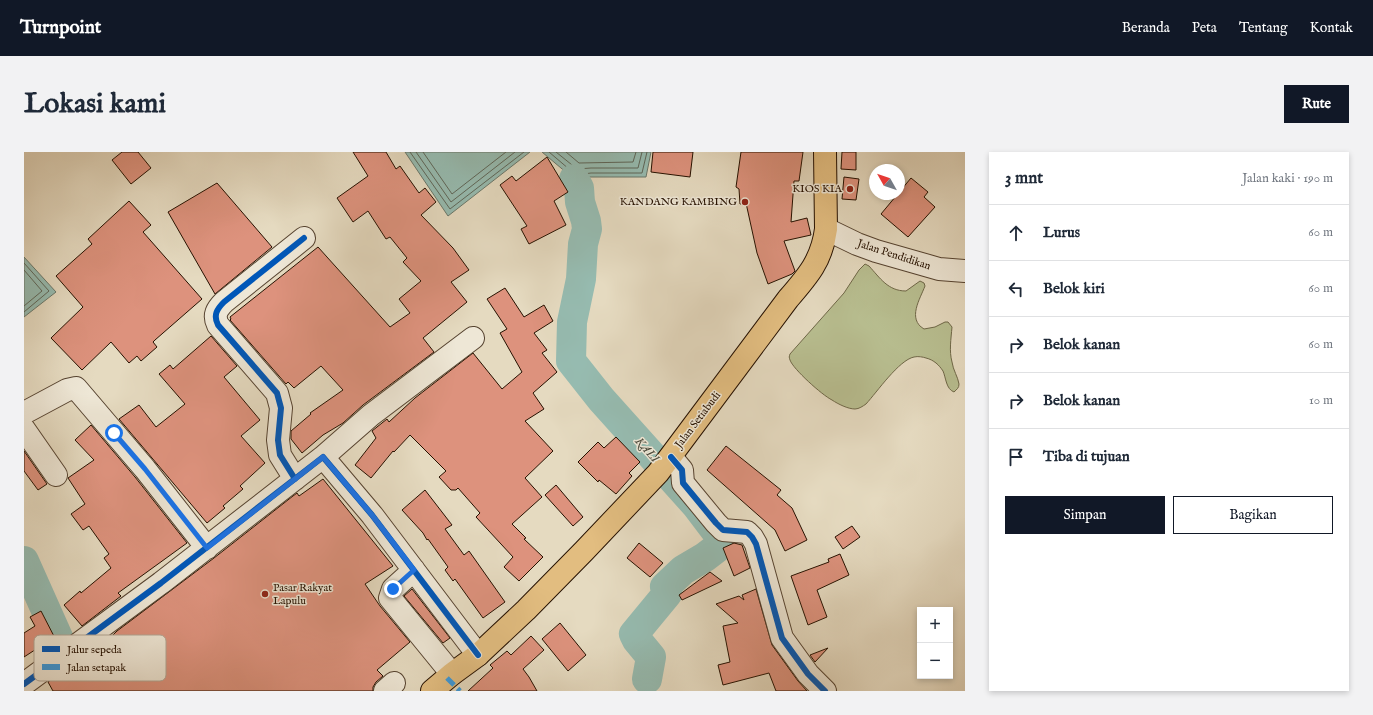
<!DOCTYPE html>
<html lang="id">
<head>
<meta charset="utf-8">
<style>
	body { margin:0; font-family:"IM FELL English",serif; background:#f2f2f3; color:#1f2937 }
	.controls { position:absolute; right:12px; bottom:12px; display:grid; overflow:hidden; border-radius:0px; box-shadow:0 2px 6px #0003 }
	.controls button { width:36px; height:36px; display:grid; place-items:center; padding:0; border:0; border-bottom:1px solid #e0e1e3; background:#fff; color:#1f2937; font:20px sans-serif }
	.compass { position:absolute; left:845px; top:12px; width:36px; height:36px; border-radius:50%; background:#fff; box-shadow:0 2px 6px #0003; rotate:310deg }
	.stop { position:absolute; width:12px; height:12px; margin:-9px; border:3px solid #1a73e8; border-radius:50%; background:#fff }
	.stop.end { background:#1a73e8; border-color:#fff; box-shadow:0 1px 4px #0008 }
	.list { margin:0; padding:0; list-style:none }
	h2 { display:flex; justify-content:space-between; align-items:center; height:52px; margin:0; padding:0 16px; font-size:17px }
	h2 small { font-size:13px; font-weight:400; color:#747a83 }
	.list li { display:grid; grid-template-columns:26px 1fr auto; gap:12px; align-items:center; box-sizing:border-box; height:56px; padding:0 16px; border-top:1px solid #e0e1e3 }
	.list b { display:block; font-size:15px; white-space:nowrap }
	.list em { font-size:13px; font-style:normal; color:#747a83 }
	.actions { display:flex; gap:8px; padding:12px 16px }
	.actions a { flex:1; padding:9px 0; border:1px solid #111827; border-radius:0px; text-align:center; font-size:14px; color:#111827 }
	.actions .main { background:#111827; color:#fff }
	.icon { flex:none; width:22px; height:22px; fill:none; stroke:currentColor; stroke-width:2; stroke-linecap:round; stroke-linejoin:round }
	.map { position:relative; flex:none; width:941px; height:539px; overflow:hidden; border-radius:0px }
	header { display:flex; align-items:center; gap:24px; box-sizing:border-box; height:56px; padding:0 20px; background:#111827; color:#fff }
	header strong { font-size:19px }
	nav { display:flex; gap:22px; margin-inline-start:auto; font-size:14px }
	.intro { display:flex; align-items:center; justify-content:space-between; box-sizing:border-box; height:96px; padding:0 24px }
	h1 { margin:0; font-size:28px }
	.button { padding:10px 18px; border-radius:0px; background:#111827; color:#fff; font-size:14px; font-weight:700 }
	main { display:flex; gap:24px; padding:0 24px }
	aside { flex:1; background:#fff; border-radius:0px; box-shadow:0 2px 6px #0003 }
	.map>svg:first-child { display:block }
</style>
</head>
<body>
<header>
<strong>Turnpoint</strong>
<nav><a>Beranda</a><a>Peta</a><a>Tentang</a><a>Kontak</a></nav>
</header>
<div class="intro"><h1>Lokasi kami</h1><a class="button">Rute</a></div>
<main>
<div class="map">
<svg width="941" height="539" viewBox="0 0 941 539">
	<rect width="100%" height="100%" fill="#e5dac0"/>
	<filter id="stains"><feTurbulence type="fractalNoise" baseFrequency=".005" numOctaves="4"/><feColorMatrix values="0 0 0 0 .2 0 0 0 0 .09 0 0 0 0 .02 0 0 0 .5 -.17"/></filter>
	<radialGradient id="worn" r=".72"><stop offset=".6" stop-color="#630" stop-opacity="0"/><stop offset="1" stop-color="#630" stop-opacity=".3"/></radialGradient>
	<!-- green -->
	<path fill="#b8be90" stroke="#6f6848" d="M841 112 845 114C856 126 864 139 882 139L896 129 900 131 901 134C896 147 883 167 900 177L911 175 921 170H924L928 175C927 187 925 199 928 210 929 218 934 225 935 232 935 236 933 237 930 240 922 237 922 226 919 219 915 213 910 208 902 206 899 205 894 204 890 205 875 208 853 240 842 252 839 254 835 257 831 257 824 257 814 252 808 248 798 243 769 217 766 208 765 205 765 205 766 202L820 141 835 118Z"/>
	<!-- water -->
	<path fill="#96bbb0" stroke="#69776a" d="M381 0H506L424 64Z
		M518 0H627L622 25H566L550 27Z
		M0 105 32 140 0 165Z"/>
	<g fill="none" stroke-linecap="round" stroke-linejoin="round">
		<!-- shore -->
		<path stroke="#5e6658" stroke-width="1" d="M386 0 426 57 500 0
			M392 0 427 50 491 0
			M399 0 428 42 482 0
			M525 0 552 23 567 21H618L623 0
			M532 0 553 17 567 16H614L618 0
			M542 0 555 11 609 10 612 0
			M0 111 25 139 0 160
			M0 118 18 139 0 154"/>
		<!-- river -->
		<path stroke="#96bbb0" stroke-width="30" d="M550 27 555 36 556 50 562 69 563 77 559 92 557 127 548 170 547 209 577 247 672 353 694 382 698 392 681 405 659 418 641 435 643 442 610 482 613 488 627 505 623 527
			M0 409 58 539"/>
	</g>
	<!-- building -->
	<path fill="#dd927d" stroke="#261100" d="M98 0H114L127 16 107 32 88 8Z
		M329 0H362L372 17 376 14 395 41 401 36 412 50 397 63 429 96 445 118 427 130 443 150 399 186 410 200 339 253 319 271 299 283 278 301 267 287V279L287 262 286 261 319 238 297 214 270 236 264 230 262 232 206 168 207 167 206 165 294 95 366 175 386 161 375 147 397 129 379 110 383 106 366 85 362 87 344 59 329 70 313 46 344 24Z
		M629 0H669L666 25 627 20Z
		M717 0H779L775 29H770L767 70 783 66 787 83 760 89 771 119 768 122 744 132 733 101 722 51 716 52 715 37 712 35Z
		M818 0H832V18L817 17Z
		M523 5 544 40 530 49 542 73 505 92 497 77 503 74 476 33 488 24 492 29Z
		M820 25 835 27 832 48 818 47Z
		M887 26 904 40 900 45 911 55 884 85 857 62Z
		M193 31 248 95 191 142 144 60Z
		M105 49 127 73 119 80 178 147 131 188 129 190 133 195 117 209 113 204 105 211 87 190 58 218 27 186 59 155 32 124 68 92 64 87Z
		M481 136 500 165 520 153 529 169 510 181 523 198 518 201 533 220 509 241 520 257 501 269 529 299 501 326 518 345 488 372 502 386 500 387 519 405 495 429 480 415 489 405 452 365 456 361 434 336 432 338H427L415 325 422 319 386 283 370 300 369 299 347 326 331 313 352 286 348 279 363 267 365 270 391 246 449 201 478 237 498 220 476 181 483 177 463 147Z
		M187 184 213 214 200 225 236 268 217 284 241 311 216 334 219 337 199 354 201 356 183 371 95 267 115 253 132 275 161 252 135 222 146 213 149 217Z
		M67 273 111 325 163 391 94 441 97 444 58 474 40 453 56 439 57 441 87 416 80 406 85 402 65 374 59 378 47 362 61 352 44 326 70 308 51 288Z
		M592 285 616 310 605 321 608 324 592 342 575 328 574 330 554 310 574 290 580 296Z
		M702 294 757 338 753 343 768 356 783 388 761 399 751 378 683 318Z
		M0 299 23 332 14 338 0 319Z
		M299 327 369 414 341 432 356 454 386 490 353 518 359 524 352 530 349 535V539H29L24 530 45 514 49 522 93 479 190 406 269 344 273 341 275 344Z
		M532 333 559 365 549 374 521 343Z
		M401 338 428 373 421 377 440 403 445 399 481 450 459 466 431 427 429 429 421 418 424 415 404 387 403 388 399 381 378 358Z
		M828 374 836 385 819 397 811 385Z
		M615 391 639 411 626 425 603 406Z
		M710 391 718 393 726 416 710 424 699 396Z
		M816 402 825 423 793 438 803 465 784 473 767 424 805 410 804 407Z
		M686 420 698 429 658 448 655 443Z
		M388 437 426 486 419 491 380 444Z
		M732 437 748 493 774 529 783 539H752L745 521 699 533 694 513 706 510 699 474 714 471 692 452 715 444 720 448 718 443Z
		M17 459 34 492 23 499 20 492 0 505V481L11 474 6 465Z
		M536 471 562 503 544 519 518 487Z
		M507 484 520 498 499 517 505 525 513 539H444L469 516 466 513 483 499 487 503Z
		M804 496 791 510 786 503Z"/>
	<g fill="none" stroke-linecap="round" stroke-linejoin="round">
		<defs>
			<path id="minor" d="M802 77 833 92 852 99 915 117 941 119
				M0 261 43 238 52 236 121 317 183 396
				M0 277 32 323
				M299 305 347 263 449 186
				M647 305 658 318 659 331 692 371 699 378 723 380 728 385 732 392 758 486 784 522 801 539
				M271 327 256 303 254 288 257 256 253 241 194 173C189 163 193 157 200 150L280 86
				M390 418 369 437 366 446 428 522
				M0 532 137 431 299 305 348 363 454 503
				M361 539 370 531"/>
			<path id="highway" d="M408 539 428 522 454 503 502 458 560 399 634 321 764 147C784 124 798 108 802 77L801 0"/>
		</defs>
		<!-- minor casing -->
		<use href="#minor" stroke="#564330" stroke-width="24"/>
		<!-- highway casing -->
		<use href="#highway" stroke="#261100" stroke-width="24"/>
		<!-- minor -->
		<use href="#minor" stroke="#eee7d6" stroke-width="22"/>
		<!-- highway -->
		<use href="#highway" stroke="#e2bd80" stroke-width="22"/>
		<!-- quiet -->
		<path stroke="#3c9adc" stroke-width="5" stroke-dasharray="10 5" stroke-linecap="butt" d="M423 526 436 539"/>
		<defs>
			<path id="cycleway" d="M647 305 658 318 659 331 692 371 699 378 723 380 728 385 732 392 758 486 784 522 801 539
				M271 327 256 303 254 288 257 256 253 241 194 173C189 163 193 157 200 150L280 86
				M0 532 137 431 299 305 348 363 454 503"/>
		</defs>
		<!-- cycleway casing -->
		<use href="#cycleway" stroke="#eee7d6" stroke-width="8"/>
		<!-- cycleway -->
		<use href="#cycleway" stroke="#0057b8" stroke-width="6"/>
	</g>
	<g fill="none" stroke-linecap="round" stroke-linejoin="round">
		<!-- route -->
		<path stroke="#1a73e8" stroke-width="5" d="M90 281 121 317 183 396 299 305 348 363 390 418 369 437"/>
	</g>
	<!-- markers -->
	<g fill="#8f2418" stroke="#eee7d6" stroke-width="1.5">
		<circle cx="826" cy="37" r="4"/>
		<circle cx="721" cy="50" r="4"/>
		<circle cx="241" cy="442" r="4"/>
	</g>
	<g text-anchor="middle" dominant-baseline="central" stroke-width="3" stroke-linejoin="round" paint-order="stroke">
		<!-- poi labels -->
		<g font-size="11" fill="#261100" stroke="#eee7d6" text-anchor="end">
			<text x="818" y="37">KIOS KIA</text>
			<text x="713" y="50">KANDANG KAMBING</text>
			<text x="249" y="436" text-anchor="start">Pasar Rakyat<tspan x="249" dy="13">Lapulu</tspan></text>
		</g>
		<!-- street labels -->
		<g font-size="11" fill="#261100" stroke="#eee7d6">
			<text transform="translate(870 103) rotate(18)">Jalan Pendidikan</text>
			<text transform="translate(674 268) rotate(-53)">Jalan Setiabudi</text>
		</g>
		<!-- water labels -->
		<g font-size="12" font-style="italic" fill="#4d4c3e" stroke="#eee7d6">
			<text transform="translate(623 298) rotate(48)">KALI</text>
		</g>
	</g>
	<!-- legend -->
	<rect x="10" y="483" width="132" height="46" rx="6" fill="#eee7d6" stroke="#b2a796" stroke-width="1"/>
	<rect x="18" y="494" width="18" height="6" fill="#0057b8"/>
	<rect x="18" y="512" width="18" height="6" fill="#3c9adc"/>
	<g font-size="11" fill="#261100">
		<text x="43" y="501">Jalur sepeda</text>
		<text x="43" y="519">Jalan setapak</text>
	</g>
	<rect width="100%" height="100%" filter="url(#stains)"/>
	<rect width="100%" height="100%" fill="url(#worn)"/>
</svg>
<div class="controls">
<button>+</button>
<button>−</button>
</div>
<svg class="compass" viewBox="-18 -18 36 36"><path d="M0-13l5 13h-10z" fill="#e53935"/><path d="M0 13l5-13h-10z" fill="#747a83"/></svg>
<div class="stop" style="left:90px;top:281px"></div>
<div class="stop end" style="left:369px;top:437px"></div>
</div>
<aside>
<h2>3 mnt<small>Jalan kaki · 190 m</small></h2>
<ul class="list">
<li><svg class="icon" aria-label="ahead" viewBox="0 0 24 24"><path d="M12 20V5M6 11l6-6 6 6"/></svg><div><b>Lurus</b></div><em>60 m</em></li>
<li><svg class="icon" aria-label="left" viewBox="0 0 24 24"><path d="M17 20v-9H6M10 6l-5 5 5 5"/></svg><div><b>Belok kiri</b></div><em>60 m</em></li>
<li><svg class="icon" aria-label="right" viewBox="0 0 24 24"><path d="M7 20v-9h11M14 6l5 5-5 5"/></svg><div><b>Belok kanan</b></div><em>60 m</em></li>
<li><svg class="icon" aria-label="right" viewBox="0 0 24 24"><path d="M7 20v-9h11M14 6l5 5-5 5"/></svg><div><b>Belok kanan</b></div><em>10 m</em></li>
<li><svg class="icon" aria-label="arrive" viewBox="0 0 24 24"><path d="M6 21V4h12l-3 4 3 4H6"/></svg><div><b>Tiba di tujuan</b></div></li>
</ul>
<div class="actions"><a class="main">Simpan</a><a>Bagikan</a></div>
</aside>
</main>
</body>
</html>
